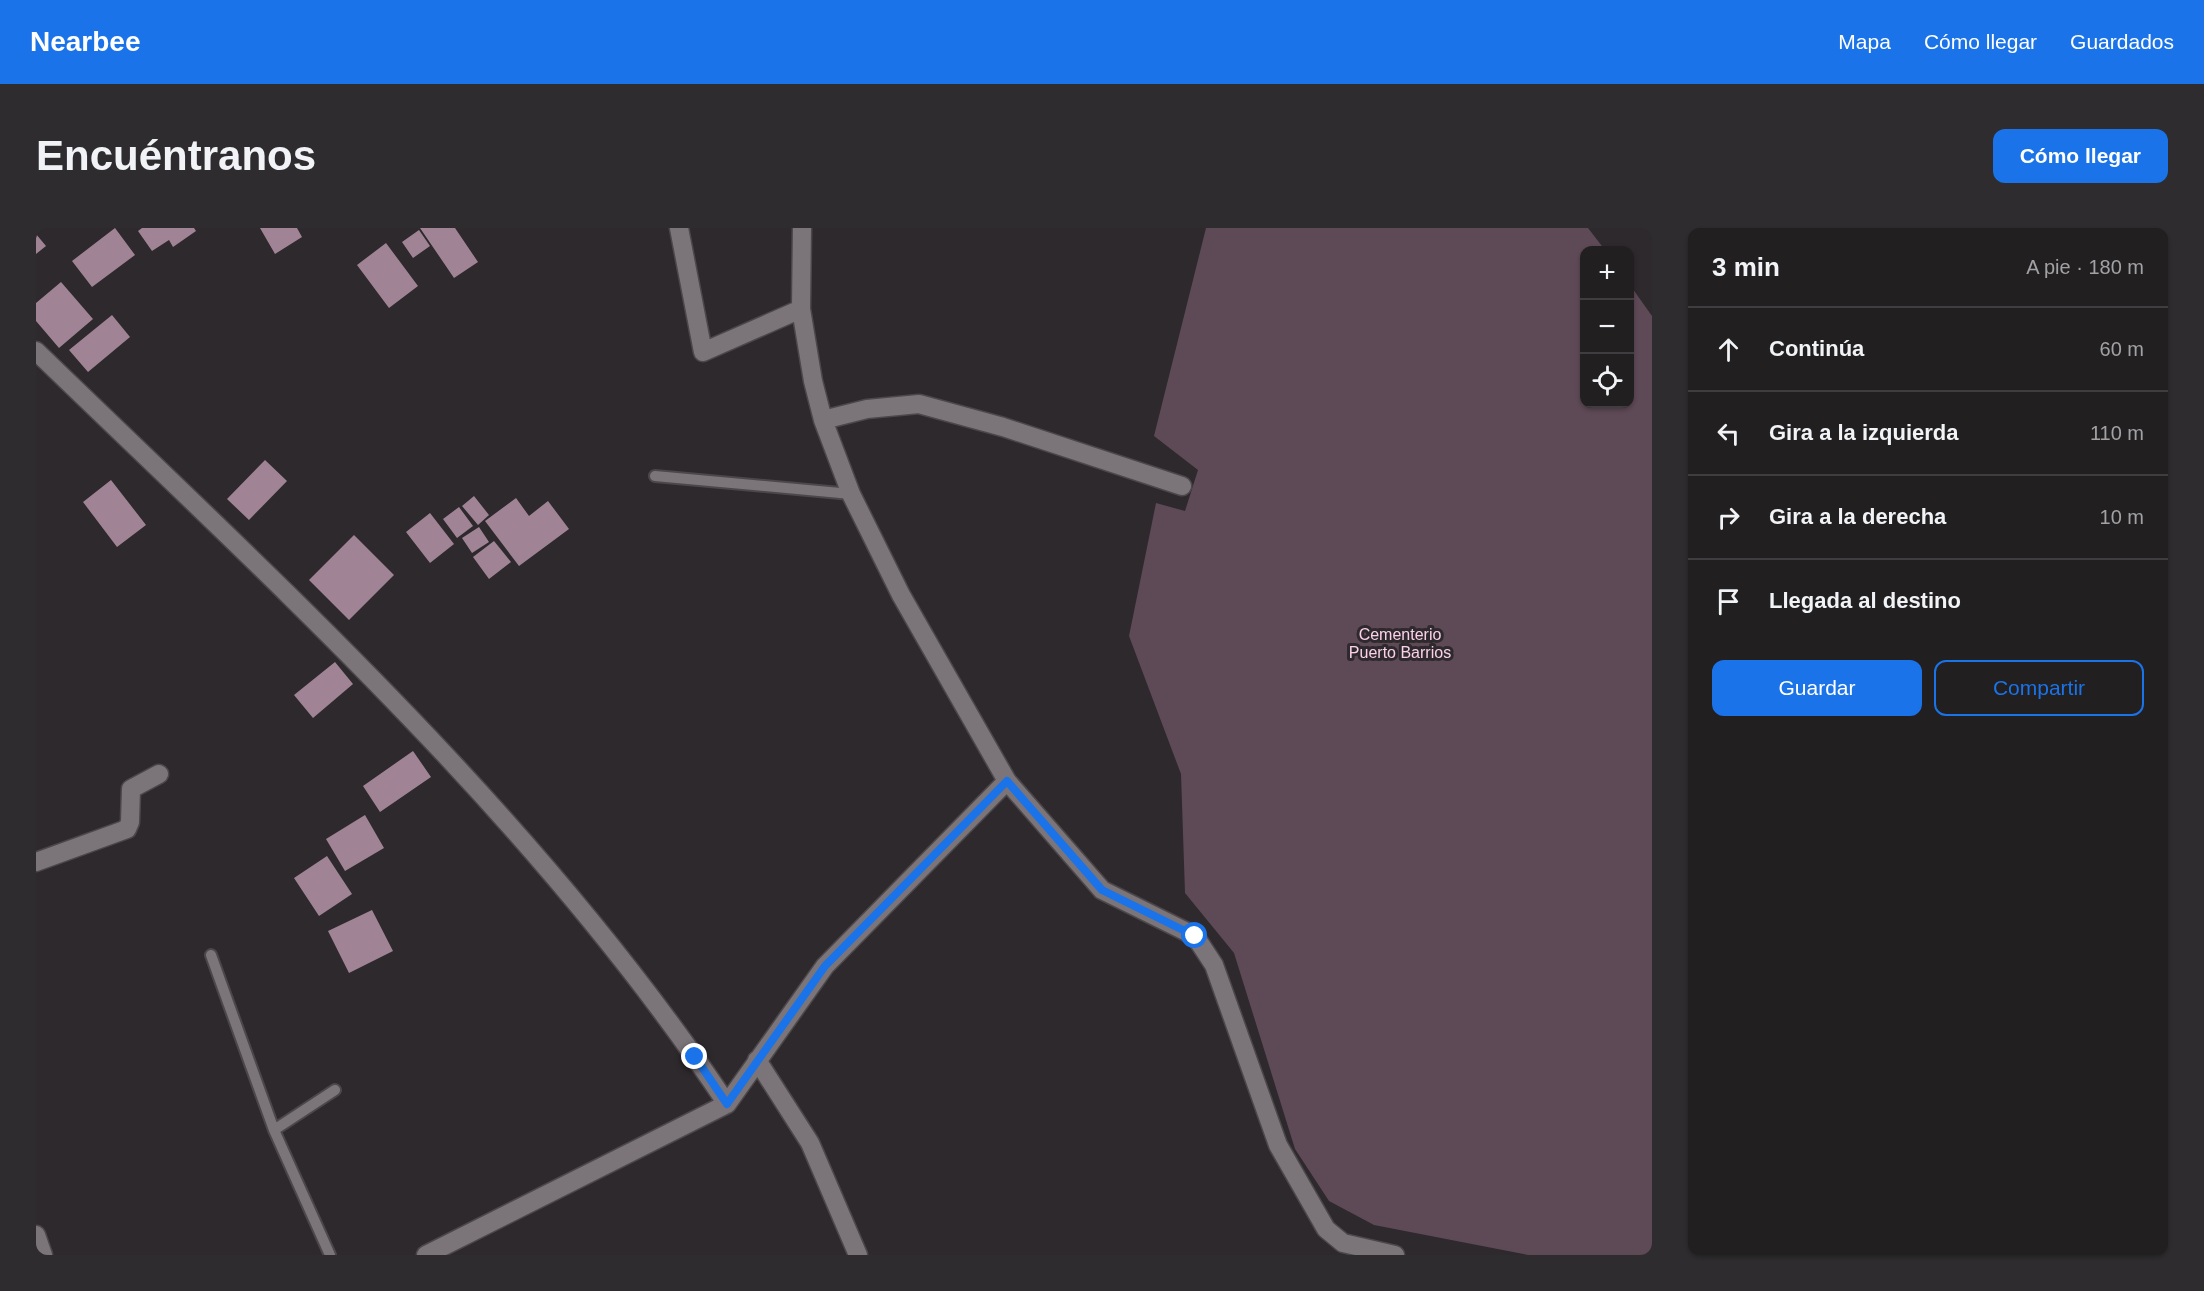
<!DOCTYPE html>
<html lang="es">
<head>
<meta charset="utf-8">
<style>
	body { margin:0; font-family:Helvetica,sans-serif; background:#2e2c2e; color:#f1f3f6 }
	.controls { position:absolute; right:18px; top:18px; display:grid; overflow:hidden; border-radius:12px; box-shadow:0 2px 4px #0004 }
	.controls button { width:54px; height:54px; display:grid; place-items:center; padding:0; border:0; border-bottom:2px solid #3f3d3f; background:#221f21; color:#f1f3f6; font:30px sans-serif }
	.stop { position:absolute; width:18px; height:18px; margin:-14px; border:4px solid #1a73e8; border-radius:50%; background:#fff }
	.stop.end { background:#1a73e8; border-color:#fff; box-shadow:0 2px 6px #0008 }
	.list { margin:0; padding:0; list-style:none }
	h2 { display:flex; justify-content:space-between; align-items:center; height:78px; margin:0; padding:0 24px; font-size:26px }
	h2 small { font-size:20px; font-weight:400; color:#a2a2a5 }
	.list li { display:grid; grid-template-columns:39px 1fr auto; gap:18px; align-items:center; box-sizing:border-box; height:84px; padding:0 24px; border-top:2px solid #3f3d3f }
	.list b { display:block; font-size:22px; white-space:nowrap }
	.list em { font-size:20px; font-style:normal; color:#a2a2a5 }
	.actions { display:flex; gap:12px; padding:18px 24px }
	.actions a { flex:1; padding:14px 0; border:2px solid #1a73e8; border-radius:12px; text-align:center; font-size:21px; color:#1a73e8 }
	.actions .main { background:#1a73e8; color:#fff }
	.icon { flex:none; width:33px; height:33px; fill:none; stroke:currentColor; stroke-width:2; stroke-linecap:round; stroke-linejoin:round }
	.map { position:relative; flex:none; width:1616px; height:1027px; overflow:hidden; border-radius:12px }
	header { display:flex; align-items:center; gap:36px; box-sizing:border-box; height:84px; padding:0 30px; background:#1a73e8; color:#fff }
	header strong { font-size:28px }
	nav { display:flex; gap:33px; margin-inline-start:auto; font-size:21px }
	.intro { display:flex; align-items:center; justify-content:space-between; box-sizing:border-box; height:144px; padding:0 36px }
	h1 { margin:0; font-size:42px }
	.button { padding:15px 27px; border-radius:12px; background:#1a73e8; color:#fff; font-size:21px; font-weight:700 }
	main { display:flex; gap:36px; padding:0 36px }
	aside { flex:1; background:#221f21; border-radius:12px; box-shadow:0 2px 4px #0004 }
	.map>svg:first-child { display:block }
</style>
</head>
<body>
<header>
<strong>Nearbee</strong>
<nav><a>Mapa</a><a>Cómo llegar</a><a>Guardados</a></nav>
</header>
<div class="intro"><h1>Encuéntranos</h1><a class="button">Cómo llegar</a></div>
<main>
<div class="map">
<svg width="1616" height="1027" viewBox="0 0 1616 1027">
	<rect width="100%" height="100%" fill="#2e292c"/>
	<!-- green -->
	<path fill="#5e4956" d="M1170 0H1552L1569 22H1548V176H1594V57L1616 88V1027H1492L1338 997 1293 973 1259 921 1198 725 1149 665 1145 546 1093 408 1120 275 1149 283 1162 242 1118 208Z"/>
	<!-- building -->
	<path fill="#a08496" d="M79 0 99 27 56 59 36 33Z
		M106 0H158L160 3 137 19 133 12 116 23 102 3Z
		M224 0H261L266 9 239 26Z
		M384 0H419L442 34 418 50Z
		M383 2 394 18 377 30 366 14Z
		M0 6 10 18 0 26Z
		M350 15 382 58 353 80 321 37Z
		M25 54 57 91 23 120 0 93V75Z
		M76 87 94 109 52 144 33 122Z
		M229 232 251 253 213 292 191 271Z
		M75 252 110 297 81 319 47 274Z
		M438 268 453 287 442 297 426 278Z
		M480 270 493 288 512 273 533 301 483 338 449 293Z
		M423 279 437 298 421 310 407 291Z
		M394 285 418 316 394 335 370 304Z
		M443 299 453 314 436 325 426 310Z
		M318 307 358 347 313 392 273 352Z
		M458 313 475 334 453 351 437 329Z
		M299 434 317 456 277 490 258 467Z
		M377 523 395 549 344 584 327 558Z
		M329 587 348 620 309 643 290 611Z
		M291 628 316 666 283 688 258 650Z
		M336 682 357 723 313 745 292 703Z"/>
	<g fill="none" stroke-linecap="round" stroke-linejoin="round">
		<defs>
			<path id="service" d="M619 248 815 266
				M175 727 238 902
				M294 1027 238 902 299 862"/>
			<path id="minor" d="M643 0 667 124 765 81
				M766 0 765 81 777 153 787 192 815 266 865 367 971 553 1066 662 1159 708 1178 737 1242 917 1290 1001 1307 1015 1359 1027
				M0 123C245 360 501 591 691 876
				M787 192 831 181 883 176 967 199 1146 258
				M0 634 91 601 94 594 95 561 123 546
				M721 832 774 915 822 1027
				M0 1007 7 1027
				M390 1027 691 876 789 738 971 553"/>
		</defs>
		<!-- service casing -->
		<use href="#service" stroke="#4c474a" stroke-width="14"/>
		<!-- minor casing -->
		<use href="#minor" stroke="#4c474a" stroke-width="21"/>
		<!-- service -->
		<use href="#service" stroke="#7b7579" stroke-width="10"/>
		<!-- minor -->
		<use href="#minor" stroke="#7b7579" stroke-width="18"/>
	</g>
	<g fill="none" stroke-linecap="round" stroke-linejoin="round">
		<!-- route -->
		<path stroke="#1a73e8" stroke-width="8" d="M659 829 691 876 789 738 971 553 1066 662 1159 708"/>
	</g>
	<g text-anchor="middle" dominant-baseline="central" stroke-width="6" stroke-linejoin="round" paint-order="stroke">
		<!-- park labels -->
		<g font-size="16" fill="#fad0eb" stroke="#2e292c">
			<text x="1364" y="406">Cementerio<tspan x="1364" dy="18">Puerto Barrios</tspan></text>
		</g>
	</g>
</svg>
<div class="controls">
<button>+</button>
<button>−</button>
<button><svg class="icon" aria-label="locate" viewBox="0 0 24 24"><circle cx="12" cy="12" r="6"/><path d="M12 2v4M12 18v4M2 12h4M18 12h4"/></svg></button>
</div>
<div class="stop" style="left:1159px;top:708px"></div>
<div class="stop end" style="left:659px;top:829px"></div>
</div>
<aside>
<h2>3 min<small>A pie · 180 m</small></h2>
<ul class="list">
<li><svg class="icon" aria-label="ahead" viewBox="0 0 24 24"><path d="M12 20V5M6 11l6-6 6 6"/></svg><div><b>Continúa</b></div><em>60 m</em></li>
<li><svg class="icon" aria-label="left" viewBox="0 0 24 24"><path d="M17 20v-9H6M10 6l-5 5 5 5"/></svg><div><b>Gira a la izquierda</b></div><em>110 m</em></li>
<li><svg class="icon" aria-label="right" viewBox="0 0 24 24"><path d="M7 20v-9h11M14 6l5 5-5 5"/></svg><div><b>Gira a la derecha</b></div><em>10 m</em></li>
<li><svg class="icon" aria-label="arrive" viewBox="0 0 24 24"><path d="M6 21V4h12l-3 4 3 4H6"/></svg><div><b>Llegada al destino</b></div></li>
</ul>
<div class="actions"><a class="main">Guardar</a><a>Compartir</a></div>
</aside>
</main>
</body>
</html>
